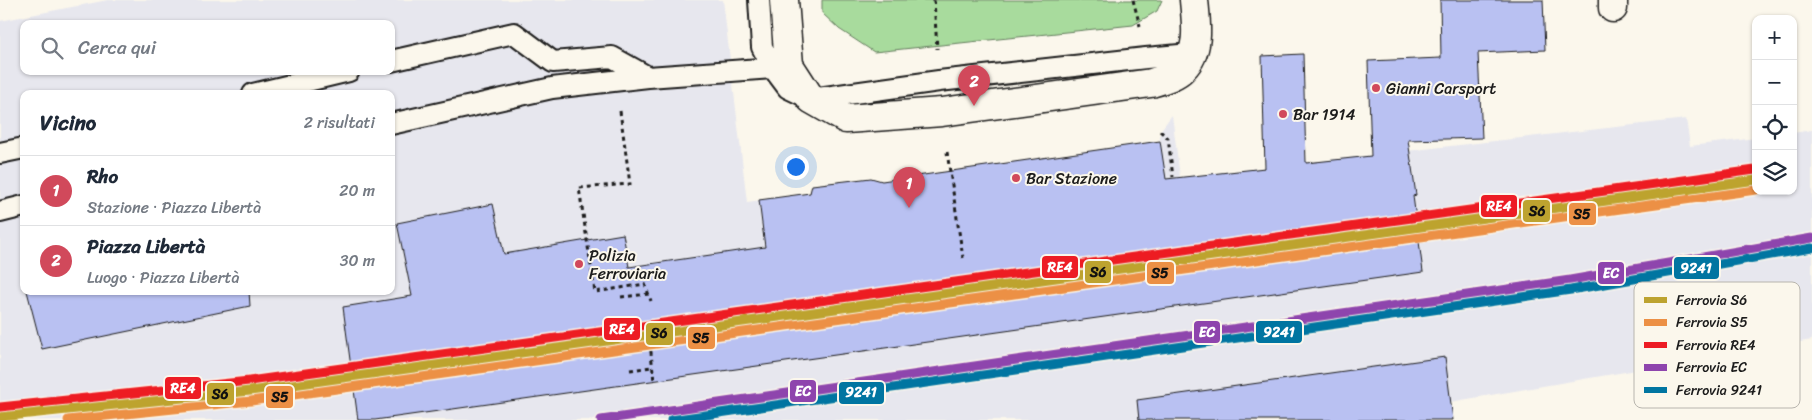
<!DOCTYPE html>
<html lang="it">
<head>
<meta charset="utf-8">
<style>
	body { margin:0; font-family:Sriracha,sans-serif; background:#f6f6f7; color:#1f2937 }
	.controls { position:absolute; right:15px; top:15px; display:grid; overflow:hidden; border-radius:10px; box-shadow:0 1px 4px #0004 }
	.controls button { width:45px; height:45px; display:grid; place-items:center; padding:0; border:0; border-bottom:1px solid #e0e1e3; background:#fff; color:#1f2937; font:25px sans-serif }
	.you { position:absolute; left:795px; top:166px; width:18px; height:18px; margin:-12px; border:4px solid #fff; border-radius:50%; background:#1a73e8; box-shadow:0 0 0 8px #1a73e833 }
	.badge { display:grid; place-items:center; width:32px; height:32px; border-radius:50%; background:#d1495b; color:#fff; font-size:16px; font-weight:700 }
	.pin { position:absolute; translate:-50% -41px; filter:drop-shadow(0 1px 2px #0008) }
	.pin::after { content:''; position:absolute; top:26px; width:18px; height:15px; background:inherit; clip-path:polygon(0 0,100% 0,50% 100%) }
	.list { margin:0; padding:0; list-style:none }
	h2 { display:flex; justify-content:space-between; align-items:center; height:65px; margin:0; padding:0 20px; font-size:21px }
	h2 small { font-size:16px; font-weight:400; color:#747a83 }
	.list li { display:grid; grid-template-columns:32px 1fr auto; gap:15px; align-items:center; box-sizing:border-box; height:70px; padding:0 20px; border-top:1px solid #e0e1e3 }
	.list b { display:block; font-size:19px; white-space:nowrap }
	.list p { margin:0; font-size:16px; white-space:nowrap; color:#747a83 }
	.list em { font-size:16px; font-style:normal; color:#747a83 }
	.icon { flex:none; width:28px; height:28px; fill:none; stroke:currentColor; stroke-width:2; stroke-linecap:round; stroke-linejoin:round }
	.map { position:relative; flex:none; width:1812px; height:420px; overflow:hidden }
	.search { position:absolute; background:#fff; box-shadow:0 1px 4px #0004; left:20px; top:20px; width:375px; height:55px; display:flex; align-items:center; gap:12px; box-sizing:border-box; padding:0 18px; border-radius:10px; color:#747a83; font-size:19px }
	.panel { position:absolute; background:#fff; box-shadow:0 1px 4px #0004; left:20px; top:90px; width:375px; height:205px; border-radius:10px }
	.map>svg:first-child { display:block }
</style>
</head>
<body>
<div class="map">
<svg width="1812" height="420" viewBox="0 0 1812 420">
	<rect width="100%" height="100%" fill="#fbf7ec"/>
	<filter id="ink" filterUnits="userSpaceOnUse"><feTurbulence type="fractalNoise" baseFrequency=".02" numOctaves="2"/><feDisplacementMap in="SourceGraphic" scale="10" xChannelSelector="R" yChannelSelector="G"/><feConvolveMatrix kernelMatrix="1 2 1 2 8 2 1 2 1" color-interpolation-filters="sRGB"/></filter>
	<g filter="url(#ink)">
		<!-- built -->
		<path fill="#e7e7ee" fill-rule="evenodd" d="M108 0H723L747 202 809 193 812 185 871 178 882 181 1160 141V131L1172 115 1180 177 1686 119 1690 146 1756 138V191H1793V133L1812 130V340L1450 402 1329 420H0V21ZM24 24H391V71H24ZM24 94H391V291H24Z"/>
		<!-- green -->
		<path fill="#a8db9d" stroke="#627c5c" d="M822 0H1162L1157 11 1133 25 874 52 839 29 822 13Z"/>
		<!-- building -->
		<path fill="#b9c1f2" stroke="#1c1c1c" d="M1440 0H1543L1545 50 1478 53 1482 138 1408 140 1416 195 1413 196 1423 272 375 420H358L343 307 412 296 397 223 493 204 504 254 623 234 629 267 765 247 759 200 810 193 812 185 871 178 882 181 1160 141 1166 179 1265 168 1262 56 1303 54 1306 163 1371 156 1368 61 1441 58Z
			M27 291H249L250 306 42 349Z
			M1445 357 1453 420H1139L1137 400Z"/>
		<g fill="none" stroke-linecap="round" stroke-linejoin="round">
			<defs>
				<path id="service" d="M759 0 762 47 773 68 788 88 811 99 939 81 1146 58 1191 54
					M391 61 514 33 553 62 612 57 648 77
					M253 94 349 71
					M391 124 552 88 648 77 773 68
					M0 153 24 148
					M0 212 24 206"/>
				<path id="minor" d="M784 0 789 65 811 99 846 119 942 112 1151 83C1161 80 1176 76 1183 68 1201 50 1196 23 1194 0
					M1613 8V0"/>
			</defs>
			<!-- service casing -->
			<use href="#service" stroke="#1c1c1c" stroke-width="24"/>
			<!-- minor casing -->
			<use href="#minor" stroke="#1c1c1c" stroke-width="31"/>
			<!-- path -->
			<path stroke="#1c1c1c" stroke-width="3" stroke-dasharray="4 4" stroke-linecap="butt" d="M934 0 937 49
				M1133 0 1140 26
				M620 111 630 184 579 188 595 292 645 284 651 301
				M1160 131 1168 138 1173 177
				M947 152 963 258
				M621 297 649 294
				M650 343 654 381
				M630 370 652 367"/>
			<!-- service -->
			<use href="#service" stroke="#fbf7ec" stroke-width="20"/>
			<!-- minor -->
			<use href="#minor" stroke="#fbf7ec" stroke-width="28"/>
			<defs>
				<path id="rail-1" d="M0 417 250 391 1756 180"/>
				<path id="rail-2" d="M68 420 251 401 1756 190"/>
				<path id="rail-3" d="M0 407 249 381 1755 170"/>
				<path id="rail-4" d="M601 420 1570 280 1812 238"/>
				<path id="rail-5" d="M671 420 1571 290 1812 248"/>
			</defs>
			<!-- rail-1 casing -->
			<use href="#rail-1" stroke="#fbf7ec" stroke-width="12"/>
			<!-- rail-2 casing -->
			<use href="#rail-2" stroke="#fbf7ec" stroke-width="12"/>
			<!-- rail-3 casing -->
			<use href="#rail-3" stroke="#fbf7ec" stroke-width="12"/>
			<!-- rail-4 casing -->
			<use href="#rail-4" stroke="#fbf7ec" stroke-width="12"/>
			<!-- rail-5 casing -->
			<use href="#rail-5" stroke="#fbf7ec" stroke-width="12"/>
			<!-- rail-1 -->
			<use href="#rail-1" stroke="#bda32f" stroke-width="9"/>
			<!-- rail-2 -->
			<use href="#rail-2" stroke="#ec9045" stroke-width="9"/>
			<!-- rail-3 -->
			<use href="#rail-3" stroke="#ed1c24" stroke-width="9"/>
			<!-- rail-4 -->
			<use href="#rail-4" stroke="#8e44ad" stroke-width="9"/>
			<!-- rail-5 -->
			<use href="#rail-5" stroke="#0075a1" stroke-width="9"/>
		</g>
	</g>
	<!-- markers -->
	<g fill="#d1495b" stroke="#fbf7ec" stroke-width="2">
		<circle cx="1376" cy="88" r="5"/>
		<circle cx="1283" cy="114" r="5"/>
		<circle cx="1016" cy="178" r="5"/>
		<circle cx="579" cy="264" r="5"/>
	</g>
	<g text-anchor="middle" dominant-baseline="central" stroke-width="4" stroke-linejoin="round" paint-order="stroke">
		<!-- poi labels -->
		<g font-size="16" fill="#1c1c1c" stroke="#fbf7ec" text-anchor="start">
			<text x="1386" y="88">Gianni Carsport</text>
			<text x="1293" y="114">Bar 1914</text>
			<text x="1026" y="178">Bar Stazione</text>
			<text x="589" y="255">Polizia<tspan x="589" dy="18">Ferroviaria</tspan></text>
		</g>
	</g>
	<!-- legend -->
	<rect x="1634" y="282" width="166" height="126" rx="8" fill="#fbf7ec" stroke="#b8b5ae" stroke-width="1"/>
	<rect x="1644" y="297" width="23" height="6" fill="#bda32f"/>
	<rect x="1644" y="319" width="23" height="7" fill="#ec9045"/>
	<rect x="1644" y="342" width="23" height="6" fill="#ed1c24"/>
	<rect x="1644" y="364" width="23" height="7" fill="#8e44ad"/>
	<rect x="1644" y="387" width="23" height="6" fill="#0075a1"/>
	<g font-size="14" fill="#1c1c1c">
		<text x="1676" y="305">Ferrovia S6</text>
		<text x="1676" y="327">Ferrovia S5</text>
		<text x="1676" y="350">Ferrovia RE4</text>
		<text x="1676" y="372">Ferrovia EC</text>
		<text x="1676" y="395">Ferrovia 9241</text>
	</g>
	<g stroke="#fbf7ec" stroke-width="2">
		<rect x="1480" y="194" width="38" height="24" rx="5" fill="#ed1c24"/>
		<rect x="1522" y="199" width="29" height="24" rx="5" fill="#bda32f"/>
		<rect x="1568" y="202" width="29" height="24" rx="5" fill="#ec9045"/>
		<rect x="1041" y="255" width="38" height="24" rx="5" fill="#ed1c24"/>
		<rect x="1673" y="256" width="47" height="24" rx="5" fill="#0075a1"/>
		<rect x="1084" y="260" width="28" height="24" rx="5" fill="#bda32f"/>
		<rect x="1597" y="261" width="28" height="24" rx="5" fill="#8e44ad"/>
		<rect x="1146" y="261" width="29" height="24" rx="5" fill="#ec9045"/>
		<rect x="603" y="317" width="38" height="24" rx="5" fill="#ed1c24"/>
		<rect x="1255" y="320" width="48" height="24" rx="5" fill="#0075a1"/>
		<rect x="1193" y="320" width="28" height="24" rx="5" fill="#8e44ad"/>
		<rect x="645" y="322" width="29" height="24" rx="5" fill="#bda32f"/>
		<rect x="687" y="326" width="29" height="24" rx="5" fill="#ec9045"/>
		<rect x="164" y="376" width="38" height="24" rx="5" fill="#ed1c24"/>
		<rect x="789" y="379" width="28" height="24" rx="5" fill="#8e44ad"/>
		<rect x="838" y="381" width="47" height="24" rx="5" fill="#0075a1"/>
		<rect x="206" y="382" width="29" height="24" rx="5" fill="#bda32f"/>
		<rect x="265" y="385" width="29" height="24" rx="5" fill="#ec9045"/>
	</g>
	<g font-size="14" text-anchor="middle" font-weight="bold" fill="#fff">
		<text x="1499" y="211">RE4</text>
		<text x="1060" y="272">RE4</text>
		<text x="1696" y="273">9241</text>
		<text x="1611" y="278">EC</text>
		<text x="622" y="334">RE4</text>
		<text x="1279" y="337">9241</text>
		<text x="1207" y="337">EC</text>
		<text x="183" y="393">RE4</text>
		<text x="803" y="396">EC</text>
		<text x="861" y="397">9241</text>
	</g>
	<g font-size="14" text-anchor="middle" font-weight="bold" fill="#111">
		<text x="1537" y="216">S6</text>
		<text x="1582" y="219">S5</text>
		<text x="1098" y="277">S6</text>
		<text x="1160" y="278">S5</text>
		<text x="659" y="338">S6</text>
		<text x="701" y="343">S5</text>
		<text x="220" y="399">S6</text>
		<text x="280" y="402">S5</text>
	</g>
</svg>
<div class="controls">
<button>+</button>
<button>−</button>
<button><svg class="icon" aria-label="locate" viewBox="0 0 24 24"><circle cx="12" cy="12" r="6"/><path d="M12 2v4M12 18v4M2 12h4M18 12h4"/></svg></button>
<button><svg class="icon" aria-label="layers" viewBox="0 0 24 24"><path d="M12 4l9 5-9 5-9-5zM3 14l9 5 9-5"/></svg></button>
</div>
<div class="you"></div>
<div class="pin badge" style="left:909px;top:208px">1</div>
<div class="pin badge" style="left:974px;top:106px">2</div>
<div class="search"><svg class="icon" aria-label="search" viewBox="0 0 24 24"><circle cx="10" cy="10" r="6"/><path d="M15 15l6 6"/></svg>Cerca qui</div>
<section class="panel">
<h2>Vicino<small>2 risultati</small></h2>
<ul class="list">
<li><span class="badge">1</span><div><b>Rho</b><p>Stazione · Piazza Libertà</p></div><em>20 m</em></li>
<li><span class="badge">2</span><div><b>Piazza Libertà</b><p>Luogo · Piazza Libertà</p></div><em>30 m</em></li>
</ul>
</section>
</div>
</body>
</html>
